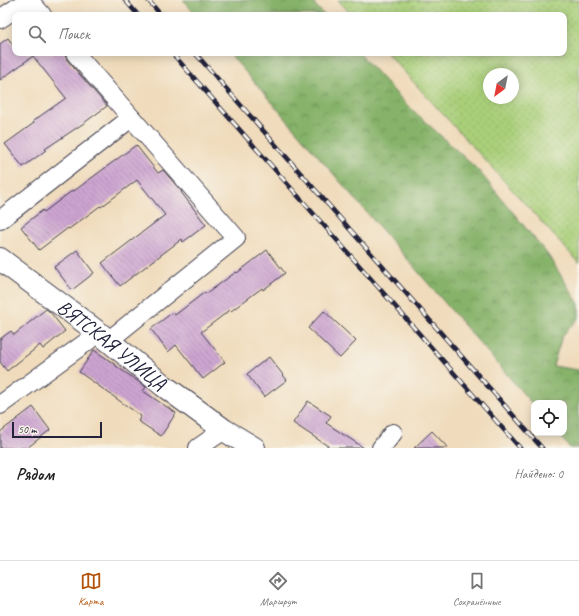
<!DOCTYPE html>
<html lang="ru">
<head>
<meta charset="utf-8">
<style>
	body { margin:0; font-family:Caveat,sans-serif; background:#f2f2f2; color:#222 }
	.controls { position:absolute; right:12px; bottom:12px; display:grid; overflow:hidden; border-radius:8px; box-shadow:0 2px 10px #0003 }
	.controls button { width:36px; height:36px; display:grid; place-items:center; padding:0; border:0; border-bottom:1px solid #e0e0e0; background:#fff; color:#222; font:20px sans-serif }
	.compass { position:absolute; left:483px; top:68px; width:36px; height:36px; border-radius:50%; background:#fff; box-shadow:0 2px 10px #0003; rotate:212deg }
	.scale { position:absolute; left:12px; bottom:10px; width:90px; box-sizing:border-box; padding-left:4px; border:2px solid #22223b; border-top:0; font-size:11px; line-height:14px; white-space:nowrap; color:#22223b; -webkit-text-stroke:3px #f7f3e8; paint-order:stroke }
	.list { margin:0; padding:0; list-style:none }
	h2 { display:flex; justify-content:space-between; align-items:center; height:52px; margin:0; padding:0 16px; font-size:17px }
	h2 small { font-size:13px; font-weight:400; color:#767676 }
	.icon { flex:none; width:22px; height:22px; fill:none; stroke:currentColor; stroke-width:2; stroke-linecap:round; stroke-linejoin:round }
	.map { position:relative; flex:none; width:579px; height:448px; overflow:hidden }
	.search { position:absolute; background:#fff; box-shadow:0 2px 10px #0003; left:12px; right:12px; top:12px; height:44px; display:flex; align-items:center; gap:10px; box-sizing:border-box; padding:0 14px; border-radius:8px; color:#767676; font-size:15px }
	.sheet { height:112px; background:#fff }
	nav { display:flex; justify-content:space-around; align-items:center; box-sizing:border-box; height:56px; border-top:1px solid #e0e0e0; background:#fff; font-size:11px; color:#767676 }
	nav a { display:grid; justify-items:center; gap:2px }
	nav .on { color:#b45309 }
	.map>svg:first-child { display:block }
</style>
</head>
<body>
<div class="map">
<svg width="579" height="448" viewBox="0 0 579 448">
	<defs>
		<pattern id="grass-dots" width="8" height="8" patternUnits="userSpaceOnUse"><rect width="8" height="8" fill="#a9cf79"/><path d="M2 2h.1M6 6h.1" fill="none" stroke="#91b16a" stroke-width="1.8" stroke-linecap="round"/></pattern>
		<pattern id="forest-crowns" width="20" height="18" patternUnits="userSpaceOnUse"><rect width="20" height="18" fill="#86b269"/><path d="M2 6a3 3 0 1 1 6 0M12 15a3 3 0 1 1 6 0" fill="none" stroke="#6d9058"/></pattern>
		<pattern id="building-back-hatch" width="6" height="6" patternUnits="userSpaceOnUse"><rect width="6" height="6" fill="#cda5d1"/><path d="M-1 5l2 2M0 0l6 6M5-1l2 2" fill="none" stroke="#a686ab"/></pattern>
	</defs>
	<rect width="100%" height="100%" fill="#f7f3e8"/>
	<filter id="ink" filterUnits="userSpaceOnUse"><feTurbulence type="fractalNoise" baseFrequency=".025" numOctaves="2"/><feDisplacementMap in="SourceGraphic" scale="8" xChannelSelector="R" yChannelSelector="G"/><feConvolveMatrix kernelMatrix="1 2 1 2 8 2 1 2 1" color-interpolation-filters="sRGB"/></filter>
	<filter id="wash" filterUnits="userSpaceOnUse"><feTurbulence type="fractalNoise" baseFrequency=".012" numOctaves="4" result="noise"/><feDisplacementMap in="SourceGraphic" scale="16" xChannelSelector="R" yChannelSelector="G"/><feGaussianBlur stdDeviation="0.9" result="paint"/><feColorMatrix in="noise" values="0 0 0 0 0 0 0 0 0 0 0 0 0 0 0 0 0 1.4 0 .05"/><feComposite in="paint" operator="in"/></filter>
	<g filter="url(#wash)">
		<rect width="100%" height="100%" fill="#f0dcbc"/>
		<!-- grass -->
		<path fill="url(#grass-dots)" stroke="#66785a" fill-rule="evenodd" d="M338 0H579V263L387 53H564V15H352ZM489 74H513V98H489Z"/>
		<!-- forest -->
		<path fill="url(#forest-crowns)" stroke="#546a52" d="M183 0H311L324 15H196Z
			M229 53H359L405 103 478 170 548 255 579 304V318L562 336 553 366 579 370V448H570L557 433H564V403H534V406Z"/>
		<g id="blocks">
			<!-- building -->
			<path fill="url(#building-back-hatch)" d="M8 38 15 48V53H65V55L67 60 107 106 84 123 45 149 46 150 23 167 5 144 34 123 33 121 66 98 33 56 0 80V44Z
				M136 145 158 173 163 170 181 191 182 192H181L206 225 183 242 182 239 120 286 102 263 165 215 137 180 101 207 100 206 69 229 68 228 39 250 21 227 43 210 44 212 73 190 74 191Z
				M77 250 94 273 72 290 54 267Z
				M267 250 285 273 263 290 262 288 231 311 230 310 201 332 225 362 203 379 176 345 168 352 151 329 173 312 175 315 205 292 206 294 236 272 237 273Z
				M46 309 50 312 65 331 43 349 40 345 7 371 0 362V339L11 331 14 335Z
				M324 311 356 341 340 358 308 328Z
				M94 350 116 365V366L146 387 143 391 176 413 161 436 138 421 141 416 79 372Z
				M269 357 287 380 264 397 247 374Z
				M308 401 331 416 326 423 364 448H331L293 423Z
				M33 407 50 430 27 448H0V432Z
				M432 431 448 448H414Z"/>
		</g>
	</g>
	<g filter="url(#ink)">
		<use href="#blocks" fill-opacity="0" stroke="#413e4e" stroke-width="1"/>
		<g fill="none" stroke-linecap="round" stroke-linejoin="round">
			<defs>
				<path id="minor" d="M29 0 42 15
					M0 19 28 0
					M75 53 236 238 108 341
					M0 220 131 118
					M0 405 99 333
					M198 448 224 430 233 438
					M381 448 393 433"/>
				<g id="major">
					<path id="s1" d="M0 259 99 333 164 386 224 430 254 448"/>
				</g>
			</defs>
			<!-- minor casing -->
			<use href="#minor" stroke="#413e4e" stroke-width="20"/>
			<!-- major casing -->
			<use href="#major" stroke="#413e4e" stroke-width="24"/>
			<!-- minor -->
			<use href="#minor" stroke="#fff" stroke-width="18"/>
			<!-- major -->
			<use href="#major" stroke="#fff" stroke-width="22"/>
			<defs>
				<path id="rail" d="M125 0 138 15
					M148 0 161 15
					M172 53 520 448
					M195 53 542 448"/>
			</defs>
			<!-- rail casing -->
			<use href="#rail" stroke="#22223b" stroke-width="4.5"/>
			<!-- rail -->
			<use href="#rail" stroke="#f7f3e8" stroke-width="3" stroke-dasharray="9" stroke-linecap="butt"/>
		</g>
	</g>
	<g text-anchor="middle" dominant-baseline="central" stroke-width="3" stroke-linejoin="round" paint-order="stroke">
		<!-- street labels -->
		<g font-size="20" fill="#22223b" stroke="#f7f3e8">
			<text stroke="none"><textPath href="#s1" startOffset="141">ВЯТСКАЯ УЛИЦА</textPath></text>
		</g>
	</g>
</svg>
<div class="controls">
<button><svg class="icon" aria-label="locate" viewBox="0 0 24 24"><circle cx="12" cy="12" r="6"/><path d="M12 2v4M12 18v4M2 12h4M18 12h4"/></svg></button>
</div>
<svg class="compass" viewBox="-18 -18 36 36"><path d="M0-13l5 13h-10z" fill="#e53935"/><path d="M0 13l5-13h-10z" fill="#767676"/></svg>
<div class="scale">50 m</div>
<div class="search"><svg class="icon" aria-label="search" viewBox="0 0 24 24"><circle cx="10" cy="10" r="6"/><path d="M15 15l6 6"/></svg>Поиск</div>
</div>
<section class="sheet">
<h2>Рядом<small>Найдено: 0</small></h2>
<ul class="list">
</ul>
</section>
<nav>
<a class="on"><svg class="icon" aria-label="map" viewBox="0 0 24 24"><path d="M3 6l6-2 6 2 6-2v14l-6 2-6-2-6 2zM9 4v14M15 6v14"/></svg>Карта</a>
<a><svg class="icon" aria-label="directions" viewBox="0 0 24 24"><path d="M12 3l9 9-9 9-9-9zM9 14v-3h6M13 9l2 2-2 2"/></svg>Маршрут</a>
<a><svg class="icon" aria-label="saved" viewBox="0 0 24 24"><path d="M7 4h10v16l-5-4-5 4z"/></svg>Сохранённые</a>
</nav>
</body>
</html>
